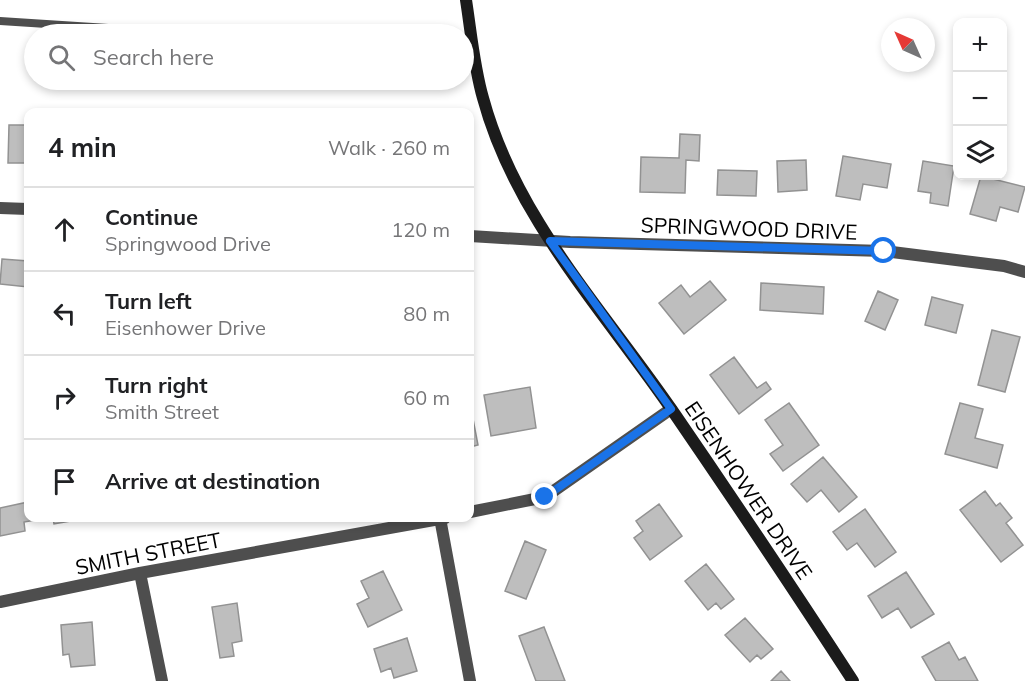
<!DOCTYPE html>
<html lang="en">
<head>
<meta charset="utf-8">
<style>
	body { margin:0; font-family:Mulish,sans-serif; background:#f6f6f6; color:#202124 }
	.controls { position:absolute; right:18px; top:18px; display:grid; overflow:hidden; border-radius:12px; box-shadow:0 3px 9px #0003 }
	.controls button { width:54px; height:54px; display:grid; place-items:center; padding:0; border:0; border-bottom:2px solid #e0e0e0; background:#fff; color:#202124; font:30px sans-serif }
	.compass { position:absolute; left:881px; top:18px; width:54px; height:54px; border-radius:50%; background:#fff; box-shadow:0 3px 9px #0003; rotate:315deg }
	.stop { position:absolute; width:18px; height:18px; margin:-14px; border:4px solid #1a73e8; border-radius:50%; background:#fff }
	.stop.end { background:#1a73e8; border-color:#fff; box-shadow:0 2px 6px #0008 }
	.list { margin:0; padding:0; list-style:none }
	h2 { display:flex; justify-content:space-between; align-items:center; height:78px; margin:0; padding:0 24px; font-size:26px }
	h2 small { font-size:20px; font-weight:400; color:#757577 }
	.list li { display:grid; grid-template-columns:39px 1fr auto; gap:18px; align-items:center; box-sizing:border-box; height:84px; padding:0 24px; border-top:2px solid #e0e0e0 }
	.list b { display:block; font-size:22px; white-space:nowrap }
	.list p { margin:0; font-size:20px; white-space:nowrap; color:#757577 }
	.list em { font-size:20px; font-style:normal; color:#757577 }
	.icon { flex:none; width:33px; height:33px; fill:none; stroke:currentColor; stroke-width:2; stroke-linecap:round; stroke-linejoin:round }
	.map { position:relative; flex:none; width:1025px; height:681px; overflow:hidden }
	.search { position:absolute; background:#fff; box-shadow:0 3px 9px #0003; left:24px; top:24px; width:450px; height:66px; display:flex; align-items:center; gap:15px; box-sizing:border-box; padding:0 21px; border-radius:33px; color:#757577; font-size:22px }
	.panel { position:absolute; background:#fff; box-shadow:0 3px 9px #0003; left:24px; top:108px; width:450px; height:414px; border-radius:12px }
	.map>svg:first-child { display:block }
</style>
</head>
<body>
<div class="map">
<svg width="1025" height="681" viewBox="0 0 1025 681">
	<rect width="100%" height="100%" fill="#fff"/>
	<!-- building -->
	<path fill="#bebebe" stroke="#929292" stroke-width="1.5" d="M9 125H28V163H8Z
		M680 134 700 135 699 161 686 160 685 193 640 192 641 157 679 158Z
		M843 156 891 164 887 188 863 184 860 200 836 196Z
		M806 160 807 190 778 192 777 161Z
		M923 161 954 166 948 206 930 203 931 193 918 191Z
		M718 170 757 171 756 196 717 195Z
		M981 176 1025 187 1018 212 1000 207 996 221 970 214Z
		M2 259 28 261V287L0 284Z
		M710 281 726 300 684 334 659 303 681 285 690 297Z
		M761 283 824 287 823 314 760 310Z
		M878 291 898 300 885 330 865 321Z
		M932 297 963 305 956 333 925 325Z
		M992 330 1020 337 1005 392 978 385Z
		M734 357 757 388 766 382 771 389 739 414 710 375Z
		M530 387 536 428 491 436 484 395Z
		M789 403 819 445 783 471 770 454 783 445 765 420Z
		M960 403 983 409 975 438 1003 445 997 468 945 454Z
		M473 419 478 445 470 447V420Z
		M823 457 857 497 839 512 821 490 807 502 791 484Z
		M985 491 996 506 1000 503 1012 518 1006 523 1023 545 1001 562 960 510Z
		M28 502V518L41 519 24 522 25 531 0 536V508Z
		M659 504 682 536 650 560 634 538 643 531 636 521Z
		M865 509 896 552 875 567 857 543 847 550 833 532Z
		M53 518H88L54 524Z
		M525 541 546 550 526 599 505 591Z
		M706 564 734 599 721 609 716 603 708 610 685 581Z
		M383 571 402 610 368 627 357 604 369 598 361 581Z
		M906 572 934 614 911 628 898 608 882 618 868 596Z
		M237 603 242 641 232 643 234 656 220 658 212 607Z
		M745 618 773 649 761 659 757 655 750 662 725 635Z
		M92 622 95 665 71 667 69 654 63 655 61 625Z
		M544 627 565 681H536L519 636Z
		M407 638 417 671 394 678 391 668 381 672 374 649Z
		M949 642 959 660 965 657 978 681H936L922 657Z
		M781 671 790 681H771Z"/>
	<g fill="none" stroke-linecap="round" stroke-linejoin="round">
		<!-- lane -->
		<path stroke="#4e4e4e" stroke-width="8" d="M0 21 201 34
			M464 66H477"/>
		<!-- street -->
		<path stroke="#4e4e4e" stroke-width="12" d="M0 208 28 209
			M470 236 570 242 884 251 1004 266 1025 272
			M470 512 545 497 671 409
			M440 518 470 681
			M140 573 162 681
			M0 602 140 573 445 518"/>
		<!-- secondary -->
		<path stroke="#1b1b1b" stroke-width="12" d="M466 0C471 32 474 67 483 98 515 217 604 311 672 410 733 499 794 590 853 681"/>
	</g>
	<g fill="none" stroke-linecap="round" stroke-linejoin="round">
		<!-- route -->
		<path stroke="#1a73e8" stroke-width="8" d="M545 497 671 409 550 241 884 251"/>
	</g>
	<g text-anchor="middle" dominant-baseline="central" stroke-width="5" stroke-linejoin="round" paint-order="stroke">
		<!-- street labels -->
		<g font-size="21" fill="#000" stroke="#fff">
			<text transform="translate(749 228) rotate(2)">SPRINGWOOD DRIVE</text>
			<text transform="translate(749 490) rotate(56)">EISENHOWER DRIVE</text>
			<text transform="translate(148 553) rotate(-11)">SMITH STREET</text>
		</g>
	</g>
</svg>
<div class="controls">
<button>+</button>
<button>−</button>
<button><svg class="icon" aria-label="layers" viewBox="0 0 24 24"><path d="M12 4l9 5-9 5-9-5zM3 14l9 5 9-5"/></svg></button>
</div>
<svg class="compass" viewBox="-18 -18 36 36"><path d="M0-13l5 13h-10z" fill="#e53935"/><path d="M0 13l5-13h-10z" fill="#757577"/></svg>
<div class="stop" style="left:884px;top:251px"></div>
<div class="stop end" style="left:545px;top:497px"></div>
<div class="search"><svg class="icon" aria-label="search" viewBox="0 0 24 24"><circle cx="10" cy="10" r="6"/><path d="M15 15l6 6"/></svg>Search here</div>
<section class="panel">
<h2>4 min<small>Walk · 260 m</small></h2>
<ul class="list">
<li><svg class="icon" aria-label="ahead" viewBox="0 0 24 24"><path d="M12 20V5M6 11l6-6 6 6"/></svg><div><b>Continue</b><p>Springwood Drive</p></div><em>120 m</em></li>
<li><svg class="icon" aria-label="left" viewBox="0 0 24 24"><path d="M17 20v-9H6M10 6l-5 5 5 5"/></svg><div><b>Turn left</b><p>Eisenhower Drive</p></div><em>80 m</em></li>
<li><svg class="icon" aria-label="right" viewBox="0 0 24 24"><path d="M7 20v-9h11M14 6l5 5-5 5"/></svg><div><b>Turn right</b><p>Smith Street</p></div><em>60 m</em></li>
<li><svg class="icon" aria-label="arrive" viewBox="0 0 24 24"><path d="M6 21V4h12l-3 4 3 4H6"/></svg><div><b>Arrive at destination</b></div></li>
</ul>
</section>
</div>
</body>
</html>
